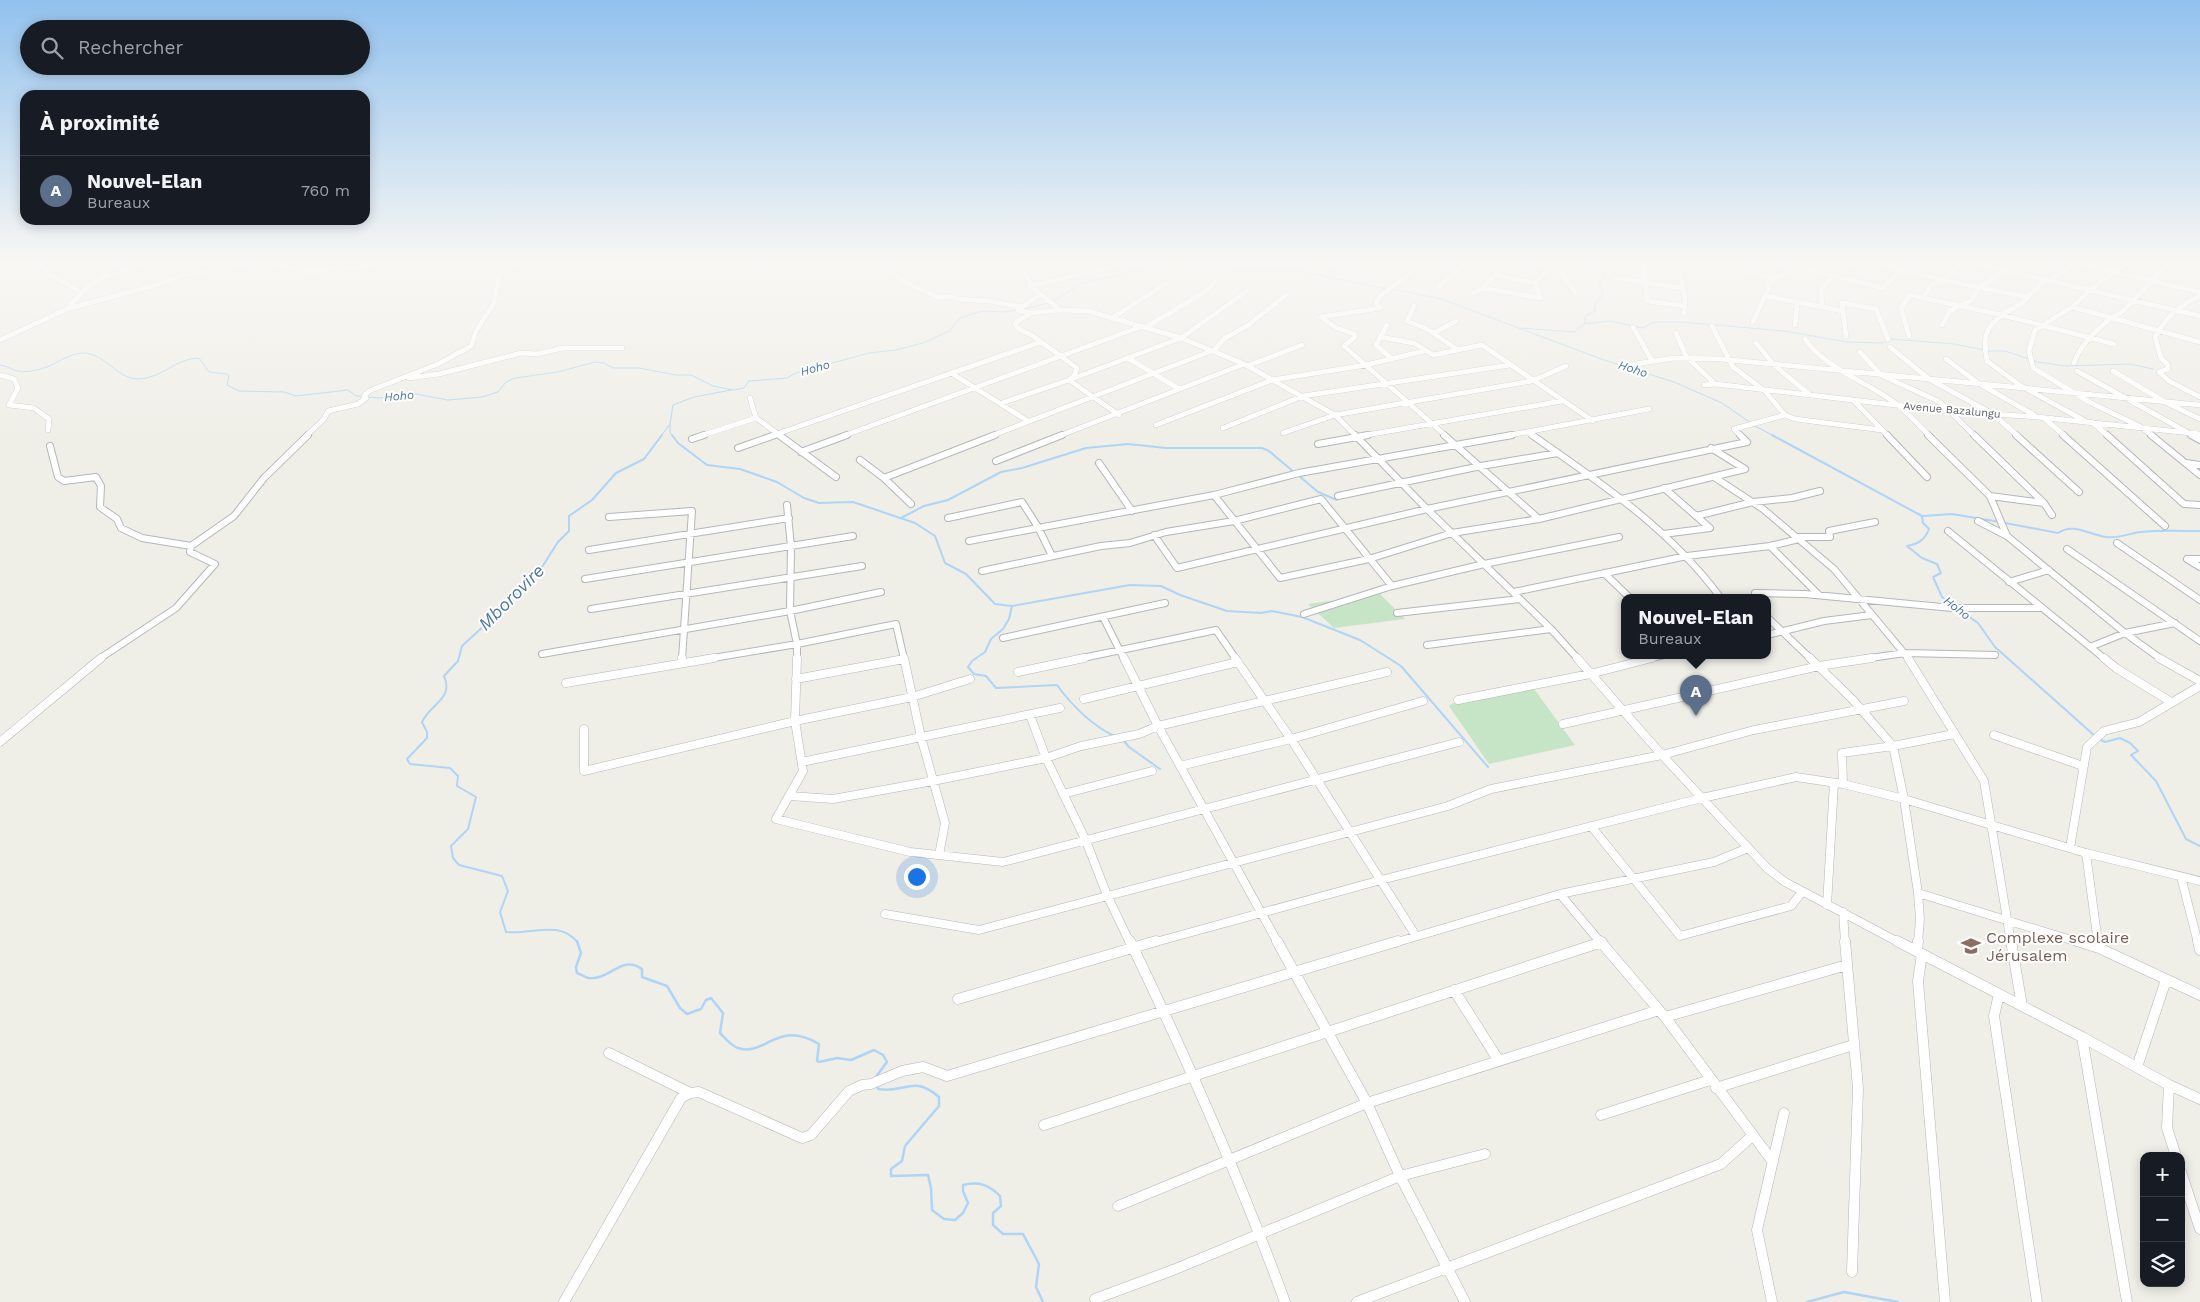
<!DOCTYPE html>
<html lang="fr">
<head>
<meta charset="utf-8">
<style>
	body { margin:0; font-family:"Work Sans",sans-serif; background:#20242c; color:#f1f3f6 }
	.controls { position:absolute; right:15px; bottom:15px; display:grid; overflow:hidden; border-radius:10px; box-shadow:0 2px 12px #0003 }
	.controls button { width:45px; height:45px; display:grid; place-items:center; padding:0; border:0; border-bottom:1px solid #363941; background:#171b24; color:#f1f3f6; font:25px sans-serif }
	.you { position:absolute; left:916px; top:876px; width:18px; height:18px; margin:-12px; border:4px solid #fff; border-radius:50%; background:#1a73e8; box-shadow:0 0 0 8px #1a73e833 }
	.badge { display:grid; place-items:center; width:32px; height:32px; border-radius:50%; background:#dc5341; color:#fff; font-size:16px; font-weight:700 }
	.pin { position:absolute; translate:-50% -41px; filter:drop-shadow(0 1px 2px #0008) }
	.pin::after { content:''; position:absolute; top:26px; width:18px; height:15px; background:inherit; clip-path:polygon(0 0,100% 0,50% 100%) }
	.popup { position:absolute; left:1621px; top:594px; width:150px; height:65px; box-sizing:border-box; display:grid; place-content:center; border-radius:10px; background:#171b24; filter:drop-shadow(0 1px 4px #0005); font-size:16px; white-space:nowrap; color:#9ea1a6 }
	.popup b { font-size:19px; color:#f1f3f6 }
	.popup::after { content:''; position:absolute; left:50%; top:100%; margin-left:-10px; border:10px solid transparent; border-top-color:#171b24 }
	.list { margin:0; padding:0; list-style:none }
	h2 { display:flex; justify-content:space-between; align-items:center; height:65px; margin:0; padding:0 20px; font-size:21px }
	h2 small { font-size:16px; font-weight:400; color:#9ea1a6 }
	.list li { display:grid; grid-template-columns:32px 1fr auto; gap:15px; align-items:center; box-sizing:border-box; height:70px; padding:0 20px; border-top:1px solid #363941 }
	.list b { display:block; font-size:19px; white-space:nowrap }
	.list p { margin:0; font-size:16px; white-space:nowrap; color:#9ea1a6 }
	.list em { font-size:16px; font-style:normal; color:#9ea1a6 }
	.icon { flex:none; width:28px; height:28px; fill:none; stroke:currentColor; stroke-width:2; stroke-linecap:round; stroke-linejoin:round }
	.map { position:relative; flex:none; width:2200px; height:1302px; overflow:hidden }
	.search { position:absolute; background:#171b24; box-shadow:0 2px 12px #0003; left:20px; top:20px; width:350px; height:55px; display:flex; align-items:center; gap:12px; box-sizing:border-box; padding:0 18px; border-radius:28px; color:#9ea1a6; font-size:19px }
	.panel { position:absolute; background:#171b24; box-shadow:0 2px 12px #0003; left:20px; top:90px; width:350px; height:135px; border-radius:15px }
	.map>svg:first-child { display:block }
</style>
</head>
<body>
<div class="map">
<svg width="2200" height="1302" viewBox="0 0 2200 1302">
	<rect width="100%" height="100%" fill="#efeee7"/>
	<!-- green -->
	<path fill="#c6e5c7" d="M1380 594 1405 619 1334 628 1308 604Z
		M1534 689 1575 745 1489 764 1449 706 1453 703Z"/>
	<g fill="none" stroke-linecap="round" stroke-linejoin="round">
		<!-- stream-far2 -->
		<path stroke="#aed5f8" stroke-width="1" d="M1133 260 1128 265 1136 271
			M1319 275 1358 264 1364 260
			M1392 289 1441 299 1604 360 1674 382 1722 403 1751 423
			M1025 309 1052 302 1083 283 1165 264H1184L1247 272 1292 270 1387 289
			M1584 324 1610 321 1643 328 1654 322H1680L1784 331 1847 342 1882 343 1891 339 1954 344 1989 351H2005L2038 362 2065 366 2130 364 2153 369
			M1521 328 1574 332 1584 324 1586 316 1595 311V304L1603 294 1599 282 1606 276 1593 260
			M0 365C6 366 9 368 14 370 22 373 33 371 41 369 56 365 68 353 84 353 106 354 117 379 138 379 161 379 176 358 199 358L209 372 227 374 229 376 227 385 239 391 284 392 296 396 348 390 356 396H362
			M367 397 379 398 416 394 448 400 482 397 498 392 506 382 515 378 558 372 595 362 604 363 613 368H639L676 375H691L713 386 733 390 744 388 749 381 787 378 796 373 869 353 896 350 923 343 949 331 960 318 982 311 1004 312 1016 310
			M670 425V433L673 436
			M1755 426 1774 436
			M661 436 670 424 673 405 694 397 731 390"/>
		<!-- stream-far1 -->
		<path stroke="#aed5f8" stroke-width="2" d="M672 435 678 443 707 465 740 469 777 482 804 498 819 503 853 502 915 523 935 536 945 563 966 574 995 604 1012 606 1130 585 1161 586 1180 595 1227 611 1261 613 1272 611 1302 617 1360 640 1401 666 1488 767
			M1772 435 1922 516 1923 523 1929 529C1925 540 1918 544 1907 546L1922 558 1937 564 1941 573 1933 577 1942 597 1954 606
			M1298 475 1318 492 1337 500
			M1923 516 1952 514 2000 522
			M901 518 924 506 948 500 1001 472 1022 468 1086 448 1128 444 1166 448H1262L1269 451 1294 472
			M2005 523 2058 533C2074 522 2089 535 2106 537 2119 539 2129 533 2141 532 2160 530 2181 531 2200 531
			M1012 606 1009 619 1003 629 991 639 985 652 972 661 968 667 974 674 986 676 996 688 1057 685C1073 707 1090 724 1114 736
			M1960 610 1978 623 1995 647 2095 736
			M2099 739 2105 742 2120 738 2130 743 2138 751 2131 755 2156 781 2186 839 2200 846
			M1123 740 1129 747 1160 769
			M578 943C560 919 531 935 506 932L500 912 508 891 502 876 459 865 453 858 451 846 468 829 476 797 457 786 458 776 450 768 410 764 407 759 427 738V732L422 722C431 703 454 699 444 676L458 661 462 646 497 614 501 604 518 594 523 587 525 577 542 567 558 542 569 531V516L592 500 616 473 644 459 662 435"/>
		<!-- stream -->
		<path stroke="#aed5f8" stroke-width="2.5" d="M577 941 581 953 576 967 577 973C580 974 585 977 588 978 610 981 621 954 642 969V977L667 986 680 1008 687 1014 701 1009 706 1000 711 998 723 1013 720 1033C725 1038 731 1046 738 1048 766 1057 776 1019 819 1044L817 1061 819 1062 837 1058 851 1060 874 1050 883 1055 887 1062 875 1078
			M877 1085 878 1089C906 1094 912 1074 939 1097V1106L905 1146 902 1161 891 1169V1176L928 1175 931 1188 932 1210 944 1219 955 1220 963 1213 968 1203 963 1191V1185C979 1181 989 1185 1000 1196L1001 1206 993 1213V1225L1003 1234H1023L1039 1264 1036 1287 1043 1302
			M1807 1302 1844 1292 1898 1302"/>
		<!-- river -->
		<path fill="#aed5f8" fill-rule="evenodd" d="M2196 260H2200V263Z"/>
		<defs>
			<path id="minor-far3" d="M39 260C46 280 67 280 81 293
				M108 260 112 268
				M184 260 220 266
				M870 260 913 286 940 298 950 296 958 299 990 301 1022 307
				M1017 260 1034 289 1060 310
				M1451 260 1463 264
				M1529 260 1562 273 1575 292
				M1643 260 1647 301 1685 306
				M1670 260 1678 262 1679 265 1685 299 1684 313
				M1766 260 1792 269
				M1864 260 1943 280 2027 297
				M1961 260 2200 316
				M2062 260 2200 292
				M2132 260 2091 289 2072 307 2035 330 2029 351 2033 368 2089 402 2141 427 2153 436
				M1796 267 1883 288 1902 269 1916 260
				M1743 270 1774 279
				M1743 270 1757 260
				M1495 275 1535 283
				M1615 278 1682 288
				M2051 280 2074 262
				M95 281 141 265 173 260
				M1030 286 1112 267 1122 260
				M1438 287 1470 260
				M1482 288 1541 298
				M1473 293 1482 288 1495 275 1519 260
				M1039 295 1018 310 1031 313 1060 310 1088 311 1181 338 1244 364 1335 415 1356 436
				M1765 296 1843 311
				M2200 296C2180 304 2165 319 2155 337L2161 358 2168 365V369L2159 372 2169 381 2200 397
				M1924 297 1931 285 1943 280 1964 261
				M1541 298 1535 283 1551 267 1562 260
				M1414 306 1407 321 1427 329 1458 350
				M1822 307 1821 290 1833 277 1860 260
				M2072 307 2200 342
				M67 309 81 293 121 260
				M1321 317 1335 327 1354 334 1355 337 1344 346 1446 436
				M1321 317 1380 308 1376 303 1381 295 1429 260
				M1112 318 1167 283
				M1753 322 1769 287 1767 284 1808 260
				M1387 325 1376 345 1392 359
				M1795 325 1797 303
				M1942 325 1950 311 1972 300 1979 287 2023 260
				M1712 326 1733 367 1765 391 1785 415 1734 429 1741 436
				M1146 327 1205 292 1217 280
				M1633 327 1651 359
				M1434 333 1456 321
				M1676 333 1686 356 1715 384
				M1846 336 1842 303 1876 309 1888 339
				M1909 336 1901 308 1910 295 2002 315 2022 303 2046 279
				M1380 337 1414 343 1433 355 1482 345 1593 421
				M1805 339C1826 370 1871 383 1899 406 1910 415 1920 427 1930 436
				M0 340 67 309 156 285 180 276 251 263 266 262 311 272 340 267 358 268 399 260
				M1756 343 1775 366 1809 394
				M1890 347 1929 379 1993 414 2018 436
				M1860 352 1881 375 1940 402 1975 436
				M1128 358 1179 389
				M1946 359 1978 383 2034 415
				M2074 363C2080 345 2095 331 2110 319 2114 316 2119 315 2123 311 2140 295 2155 278 2170 260
				M1629 365 1674 358 1720 359 2200 405
				M1247 366 1302 345
				M2077 371 2194 436
				M2113 371 2165 402 2200 419
				M951 373 1028 421
				M0 375 14 379 18 388 9 405 34 408 49 419 48 430
				M409 378 439 374 521 353 537 354 563 348H622
				M1069 380 1181 338 1247 291
				M1069 380 1119 415
				M1704 385 1715 384 1947 411 2037 417 2200 434
				M750 398 756 418 781 436
				M1854 401 1888 436
				M1002 403 1069 380 1074 376 1077 368 1033 336 1017 328 1015 323 1031 313
				M1785 415 1795 419 1882 430
				M2044 418 2065 436
				M2085 421 2021 386 1987 361C1983 340 1984 328 2002 315L2114 344
				M2092 422 2108 436
				M1156 425 1272 380 1366 365 1424 351
				M1223 428 1303 396 1510 365
				M1283 433 1335 415 1532 381 1566 366
				M1529 433 1534 436
				M306 436 324 419 328 411 358 404 366 398 364 396 369 391 438 364 471 346 476 331 494 303 499 274 504 270 532 260
				M700 436 756 418
				M771 436 1041 342
				M843 436 1143 326
				M991 436 1214 350 1225 338 1247 326 1286 295
				M1059 436 1244 364
				M1361 436 1562 401
				M1505 436 1649 409"/>
			<path id="minor-far2" d="M779 435 836 477
				M1355 435 1427 509 1551 629 1578 659
				M1444 435 1539 519
				M1532 435C1601 483 1670 529 1720 597
				M1740 435 1747 442
				M1887 435 1927 477
				M1928 435 1990 496 2007 536 2125 633 2161 659
				M1974 435 2044 503 2052 515
				M2016 435 2079 492
				M2063 435 2165 526
				M2107 435 2184 504 2200 505
				M2151 435 2200 475
				M2191 435 2200 440
				M692 439 704 435
				M1318 444 1368 435
				M50 446 58 477 64 481 96 477 101 486 100 507 117 519 121 528 142 538 191 546
				M738 448 775 435
				M1711 448 1745 469
				M801 452 847 435
				M860 460 884 478 911 504
				M996 461 1062 435
				M1099 463 1132 511
				M2186 463 2200 465
				M1714 477 1763 509 1834 569 1909 659
				M884 478 995 435
				M1214 495 1280 578 1369 559 1452 533 1539 519 1745 469
				M1338 496 1481 466 1558 453
				M1990 496 2044 503
				M787 505 791 547 790 611 797 644V659
				M1696 516 1753 502 1792 498 1820 491
				M609 517 692 511 682 659
				M948 518 1022 502 1038 527 1052 556
				M1978 521 2007 536
				M1948 531 2105 659
				M1663 534 1710 528 1664 488
				M1154 535 1177 568 1427 509 1747 442
				M1796 537H1830L1829 531 1875 522
				M969 541 1214 495 1299 473 1512 435
				M2117 543 2200 600
				M1770 546 1819 595
				M2067 549 2200 641
				M589 550 789 518
				M2187 559 2200 567
				M2188 559H2200
				M982 571 1101 546 1130 543 1166 532 1234 521 1321 499 1392 586
				M1604 573 1629 597
				M585 579 853 536
				M2009 582 2049 570
				M1514 592 1687 556 1770 546 1799 539
				M1755 593 1805 594 1952 608H2040
				M591 609 862 566
				M1397 613 1520 599
				M1304 614 1392 586 1484 564 1619 537
				M1103 617 1124 659
				M1767 617 1811 659
				M1767 635 1824 621 1872 615
				M1003 638 1165 603
				M1427 645 1551 629
				M2090 647 2125 633 2175 623
				M542 654 790 611 881 592
				M99 659 176 608 215 564 190 552 191 546 234 516 264 478 308 435
				M707 659 797 644 896 624 904 659
				M1078 659 1216 630 1236 659
				M1647 659 1664 655
				M1863 659 1905 653 1995 655"/>
			<path id="minor-far1" d="M797 658 795 721 803 771 776 819 910 852 1003 862 1459 742
				M904 658 921 737 945 823 939 855
				M1124 658 1158 726 1278 943
				M1235 658 1291 739 1416 936
				M1577 658 1662 755 1767 868 1785 882 1900 943
				M1810 658 1853 700 1893 746 1904 799 1918 893 1920 919 1918 943
				M1908 658 1984 781 2011 943
				M2104 658 2116 668 2171 702
				M2159 658 2200 681
				M682 663V658
				M1018 672 1084 658
				M796 679 904 659
				M566 683 714 658
				M1084 699 1238 662
				M1458 700 1590 674 1652 658
				M1030 715 1046 758 1086 841 1107 895 1130 943
				M1563 724 1819 666 1872 658
				M584 729V771L795 721 912 697 970 679
				M1994 735 2083 766
				M0 742 101 658
				M802 762 1060 708
				M1180 766 1291 739 1423 701
				M1843 784 1842 753 1893 746 1954 734
				M1063 794 1152 771
				M790 796 833 799 933 781 1046 758 1081 746 1139 734 1158 726 1387 672
				M1591 826 1680 936 1791 906 1802 892
				M2070 848 2087 747 2104 731 2139 722 2200 686
				M2086 853 2098 943
				M2181 877 2198 943
				M1918 893 2081 943
				M1560 894 1601 943
				M1827 905 1834 783
				M1843 912 1845 943
				M885 914 979 930 1448 806 1491 789 1662 755 1754 730 1904 701
				M1152 943 1381 880 1702 798 1796 777 1843 784 1904 799 2086 853 2200 881
				M1394 943 1560 894 1714 862 1748 848"/>
			<path id="minor" d="M1130 941C1187 1059 1240 1179 1285 1302
				M1277 941 1367 1103 1400 1176 1465 1302
				M1600 941 1665 1017 1773 1162
				M1845 941 1858 1088 1852 1272
				M1897 941 2082 1037 2169 1085 2200 1099
				M2011 941 2022 1006
				M2077 941 2099 948 2200 995
				M2098 941 2099 948
				M2198 941 2200 950
				M1917 951 1918 941
				M1922 954 1918 981 1945 1302
				M1454 990 1499 1061
				M1999 994 1994 1016 2037 1302
				M958 999 1156 941
				M1665 1017 1847 965
				M2082 1037 2127 1302
				M609 1053 690 1093
				M2137 1067 2166 980
				M2169 1085 2167 1128 2176 1156
				M1716 1088 1853 1045
				M1601 1115 1710 1080
				M1044 1125 1602 942
				M2181 1172 2200 1229
				M1118 1206 1367 1103 1659 1010
				M1095 1299 1173 1270 1400 1176 1485 1154
				M564 1302 681 1098 690 1093 699 1092 802 1138 811 1135 849 1091 862 1085 871 1084 902 1071 923 1067 947 1076 1398 941
				M1357 1302 1721 1164 1752 1136
				M1772 1302 1757 1230 1784 1113"/>
		</defs>
		<!-- minor-far3 casing -->
		<use href="#minor-far3" stroke="#b4b7ba" stroke-width="5.5"/>
		<!-- minor-far2 casing -->
		<use href="#minor-far2" stroke="#b4b7ba" stroke-width="8"/>
		<!-- minor-far1 casing -->
		<use href="#minor-far1" stroke="#b4b7ba" stroke-width="9"/>
		<!-- minor casing -->
		<use href="#minor" stroke="#b4b7ba" stroke-width="11"/>
		<!-- minor-far3 -->
		<use href="#minor-far3" stroke="#fff" stroke-width="5"/>
		<!-- minor-far2 -->
		<use href="#minor-far2" stroke="#fff" stroke-width="6"/>
		<!-- minor-far1 -->
		<use href="#minor-far1" stroke="#fff" stroke-width="8"/>
		<!-- minor -->
		<use href="#minor" stroke="#fff" stroke-width="10"/>
	</g>
	<!-- sky -->
	<linearGradient id="sky" x2="0" y2="1"><stop stop-color="#91c1ee"/><stop offset="0.59" stop-color="#f8f7f4"/><stop offset="1" stop-color="#f8f7f4" stop-opacity="0"/></linearGradient>
	<rect width="2200" height="443" fill="url(#sky)"/>
	<!-- icons -->
	<defs>
		<symbol id="school-bare" viewBox="-9 -9 18 18"><path d="M0-5L7-2L0 1L-7-2ZM-4 1L0 2.5L4 1V4Q0 6-4 4Z" fill="#8d6e63" stroke="#fff" stroke-width="2.5" paint-order="stroke"/></symbol>
	</defs>
	<g fill-rule="evenodd">
		<use href="#school-bare" x="1957" y="932" width="28" height="28"/>
	</g>
	<g text-anchor="middle" dominant-baseline="central" stroke-width="4" stroke-linejoin="round" paint-order="stroke">
		<!-- far-street labels -->
		<g font-size="11" fill="#5f6266" stroke="#fff">
			<text transform="translate(1952 410) rotate(5)">Avenue Bazalungu</text>
		</g>
		<!-- far-water labels -->
		<g font-size="12" font-style="italic" fill="#4c76aa" stroke="#fff">
			<text transform="translate(815 368) rotate(-16)">Hoho</text>
			<text transform="translate(1633 369) rotate(18)">Hoho</text>
			<text transform="translate(399 396) rotate(-5)">Hoho</text>
			<text transform="translate(1957 608) rotate(37)">Hoho</text>
		</g>
		<!-- near-education labels -->
		<g font-size="16" fill="#785e54" stroke="#fff" text-anchor="start">
			<text x="1986" y="937">Complexe scolaire<tspan x="1986" dy="18">Jérusalem</tspan></text>
		</g>
		<!-- near-water labels -->
		<g font-size="18" font-style="italic" fill="#4c76aa" stroke="#fff">
			<text transform="translate(511 597) rotate(-45)">Mborovire</text>
		</g>
	</g>
</svg>
<div class="controls">
<button>+</button>
<button>−</button>
<button><svg class="icon" aria-label="layers" viewBox="0 0 24 24"><path d="M12 4l9 5-9 5-9-5zM3 14l9 5 9-5"/></svg></button>
</div>
<div class="you"></div>
<div class="pin badge" style="left:1696px;top:716px;background:#5c6f8a">A</div>
<div class="popup"><b>Nouvel-Elan</b>Bureaux</div>
<div class="search"><svg class="icon" aria-label="search" viewBox="0 0 24 24"><circle cx="10" cy="10" r="6"/><path d="M15 15l6 6"/></svg>Rechercher</div>
<section class="panel">
<h2>À proximité<small></small></h2>
<ul class="list">
<li><span class="badge" style="background:#5c6f8a">A</span><div><b>Nouvel-Elan</b><p>Bureaux</p></div><em>760 m</em></li>
</ul>
</section>
</div>
</body>
</html>
